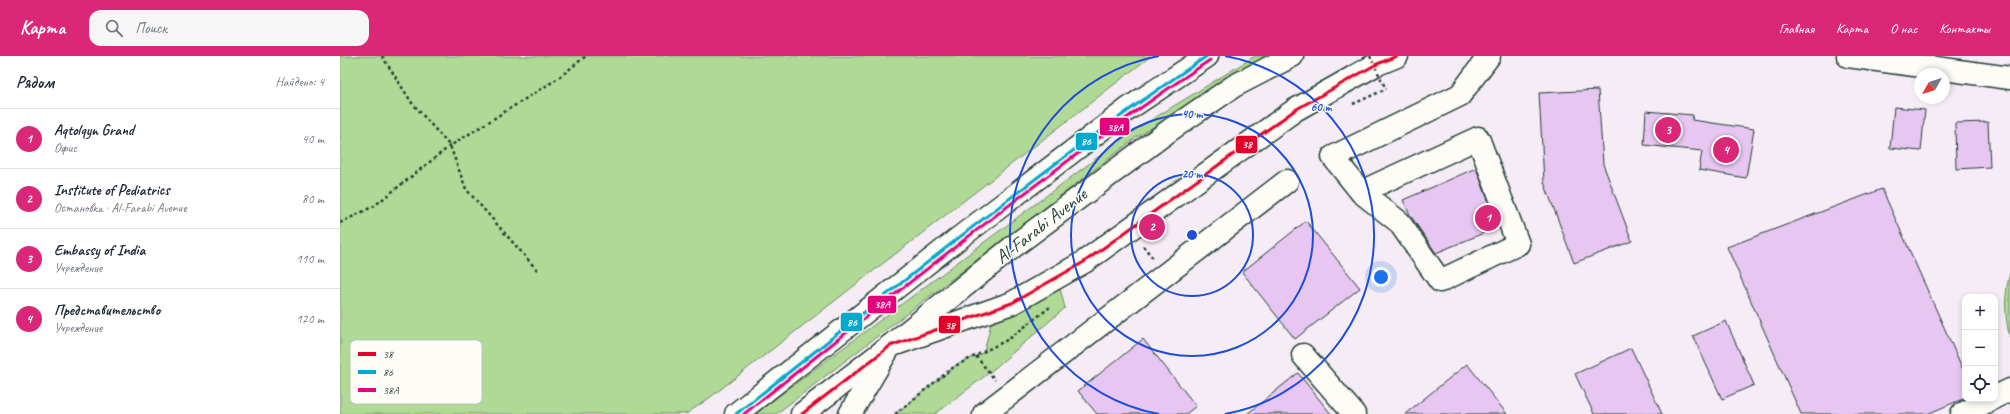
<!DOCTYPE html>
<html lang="ru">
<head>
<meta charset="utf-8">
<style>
	body { margin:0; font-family:Caveat,sans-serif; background:#f6f6f7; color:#1f2937 }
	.controls { position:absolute; right:12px; bottom:12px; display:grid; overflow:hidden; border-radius:8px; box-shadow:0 2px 6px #0003 }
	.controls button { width:36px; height:36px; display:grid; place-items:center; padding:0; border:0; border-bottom:1px solid #e0e1e3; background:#fff; color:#1f2937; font:20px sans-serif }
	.compass { position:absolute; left:1574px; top:12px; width:36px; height:36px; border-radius:50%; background:#fff; box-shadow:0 2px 6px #0003; rotate:231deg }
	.you { position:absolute; left:1041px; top:221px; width:14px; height:14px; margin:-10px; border:3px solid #fff; border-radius:50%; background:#1a73e8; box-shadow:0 0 0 6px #1a73e833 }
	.badge { display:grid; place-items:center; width:26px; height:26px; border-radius:50%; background:#db2777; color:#fff; font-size:13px; font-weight:700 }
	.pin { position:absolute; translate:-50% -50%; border:2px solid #fff; box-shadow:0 1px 4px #0006 }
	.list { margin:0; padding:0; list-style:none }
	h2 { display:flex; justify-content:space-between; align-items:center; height:52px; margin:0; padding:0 16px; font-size:17px }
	h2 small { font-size:13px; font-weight:400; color:#747a83 }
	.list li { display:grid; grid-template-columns:26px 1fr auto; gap:12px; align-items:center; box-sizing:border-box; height:60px; padding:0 16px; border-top:1px solid #e0e1e3 }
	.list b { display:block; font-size:15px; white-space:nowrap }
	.list p { margin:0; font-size:13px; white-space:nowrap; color:#747a83 }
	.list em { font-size:13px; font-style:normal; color:#747a83 }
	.icon { flex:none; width:22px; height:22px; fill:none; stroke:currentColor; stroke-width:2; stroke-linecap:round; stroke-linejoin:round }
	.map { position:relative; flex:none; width:1670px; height:358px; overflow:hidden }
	header { display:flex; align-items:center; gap:24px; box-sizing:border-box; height:56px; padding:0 20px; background:#db2777; color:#fff }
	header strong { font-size:19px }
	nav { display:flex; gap:22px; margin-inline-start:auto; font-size:14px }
	.search { width:280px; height:36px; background:#f6f6f7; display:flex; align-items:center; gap:10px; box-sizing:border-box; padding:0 14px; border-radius:12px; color:#747a83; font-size:15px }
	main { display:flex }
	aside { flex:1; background:#fff }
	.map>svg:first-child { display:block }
</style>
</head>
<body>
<header>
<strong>Карта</strong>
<div class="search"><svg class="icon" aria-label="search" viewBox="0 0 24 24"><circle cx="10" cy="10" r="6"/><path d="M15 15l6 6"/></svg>Поиск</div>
<nav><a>Главная</a><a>Карта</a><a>О нас</a><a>Контакты</a></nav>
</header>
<main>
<aside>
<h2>Рядом<small>Найдено: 4</small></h2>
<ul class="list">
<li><span class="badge">1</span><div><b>Aqtolqyn Grand</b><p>Офис</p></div><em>40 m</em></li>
<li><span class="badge">2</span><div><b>Institute of Pediatrics</b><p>Остановка · Al-Farabi Avenue</p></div><em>80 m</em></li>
<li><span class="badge">3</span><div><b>Embassy of India</b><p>Учреждение</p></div><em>110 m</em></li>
<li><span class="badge">4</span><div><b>Представительство</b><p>Учреждение</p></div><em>120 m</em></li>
</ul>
</aside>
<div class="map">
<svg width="1670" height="358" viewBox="0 0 1670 358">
	<rect width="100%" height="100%" fill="#f6ecf6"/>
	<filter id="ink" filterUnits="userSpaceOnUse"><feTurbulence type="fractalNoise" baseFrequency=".025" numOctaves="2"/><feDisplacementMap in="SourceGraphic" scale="8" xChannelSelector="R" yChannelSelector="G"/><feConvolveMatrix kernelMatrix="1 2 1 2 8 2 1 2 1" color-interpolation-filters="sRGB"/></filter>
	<g filter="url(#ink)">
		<!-- green -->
		<path fill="#b0d996" stroke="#688b65" d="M0 0H811L368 343 346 358H0Z
			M915 0H929L797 81 436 358H415L790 77Z
			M1670 217V282C1664 260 1664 238 1670 217Z
			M720 232 725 252 649 317 595 358H555L615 310 644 296 652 263Z"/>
		<!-- building -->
		<path fill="#e7c6f2" stroke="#1f3d34" d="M1258 34 1263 108 1292 185 1234 207 1204 126 1199 37Z
			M1554 51 1585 54 1581 95 1550 92Z
			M1306 55 1353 59 1352 64 1414 73 1406 122 1359 114 1362 95 1304 89Z
			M1648 66 1650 111 1616 113 1615 67Z
			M1136 112 1158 171 1096 197 1070 159 1063 144Z
			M1542 133 1625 318V342L1587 358H1461L1387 191Z
			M966 165 1020 232 955 283 902 216Z
			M1386 265 1414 329 1382 343 1353 280Z
			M803 283 856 350 846 358H757L738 335Z
			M1291 292 1322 358H1254L1235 318Z
			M1127 308 1167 358H1065Z
			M958 317 991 358H907Z"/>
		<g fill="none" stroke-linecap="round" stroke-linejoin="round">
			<defs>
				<path id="minor" d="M1508 0 1670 22
					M1021 136 1059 166 1100 225 1178 188 1138 82 1021 136 993 101 1120 39 1149 0
					M963 299 1014 358
					M1655 341 1670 334
					M510 358 550 290 672 247 744 206 955 54 1035 9 1057 0
					M644 358 947 125
					M1622 358 1652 343"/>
				<path id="major" d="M396 358 619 182 788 53 867 0
					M462 358 550 290 674 190 830 74 894 30 952 0"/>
			</defs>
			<!-- minor casing -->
			<use href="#minor" stroke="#1f3d34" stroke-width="25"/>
			<!-- major casing -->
			<use href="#major" stroke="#1f3d34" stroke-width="25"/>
			<!-- path -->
			<path stroke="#1f3d34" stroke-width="2.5" stroke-dasharray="3 3" stroke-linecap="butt" d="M42 0 72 47 110 90 126 133 198 215
				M1013 48 1046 33
				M0 167 34 150 110 90 217 23 246 0
				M803 190 813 202
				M636 300 655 324
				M555 358 615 310 669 283 710 251"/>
			<!-- minor -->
			<use href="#minor" stroke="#fdfcf7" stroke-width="22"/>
			<!-- major -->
			<use href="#major" stroke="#fdfcf7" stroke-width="22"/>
			<!-- path-bridge -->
			<path stroke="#1f3d34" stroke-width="2.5" stroke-dasharray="3 3" stroke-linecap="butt" d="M1030 0 1046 33"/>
			<defs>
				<path id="bus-1" d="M462 358 550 290 672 247 744 206 955 54 1035 9 1057 0"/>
				<path id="bus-2" d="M396 358C551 236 703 110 867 0"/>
				<path id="bus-3" d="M404 358C557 237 708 113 870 4"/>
			</defs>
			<!-- bus-1 casing -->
			<use href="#bus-1" stroke="#fdfcf7" stroke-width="6"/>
			<!-- bus-2 casing -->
			<use href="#bus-2" stroke="#fdfcf7" stroke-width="6"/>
			<!-- bus-3 casing -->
			<use href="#bus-3" stroke="#fdfcf7" stroke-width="6"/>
			<!-- bus-1 -->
			<use href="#bus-1" stroke="#e4002b" stroke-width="3"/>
			<!-- bus-2 -->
			<use href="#bus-2" stroke="#00a9ce" stroke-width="3"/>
			<!-- bus-3 -->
			<use href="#bus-3" stroke="#e5007d" stroke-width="3"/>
		</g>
	</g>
	<!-- distance rings -->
	<g fill="none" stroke="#1d4ed8" stroke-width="2">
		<circle cx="852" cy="179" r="61"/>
		<circle cx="852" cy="179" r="121"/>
		<path d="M819 358A182 182 0 0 1 819 0M885 0A182 182 0 0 1 885 358"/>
	</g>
	<g text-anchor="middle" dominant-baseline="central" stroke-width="3" stroke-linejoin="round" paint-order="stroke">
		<!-- street labels -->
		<g font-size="19" fill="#1f3d34" stroke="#fdfcf7">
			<text transform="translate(701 170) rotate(-38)">Al-Farabi Avenue</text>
		</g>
	</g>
	<!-- legend -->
	<rect x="10" y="284" width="132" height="64" rx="6" fill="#fdfcf7" stroke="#bac3bc" stroke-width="1"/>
	<rect x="18" y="296" width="18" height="4" fill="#e4002b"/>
	<rect x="18" y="314" width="18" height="4" fill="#00a9ce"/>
	<rect x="18" y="332" width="18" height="4" fill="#e5007d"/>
	<g font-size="11" fill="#1f3d34">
		<text x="43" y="302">38</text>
		<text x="43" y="320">86</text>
		<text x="43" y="338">38А</text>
	</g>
	<circle cx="852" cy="179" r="6" fill="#1d4ed8" stroke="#fdfcf7" stroke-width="2"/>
	<g font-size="12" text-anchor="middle" font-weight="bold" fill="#1d4ed8" stroke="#fdfcf7" stroke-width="3" stroke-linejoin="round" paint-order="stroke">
		<text x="981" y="55">60 m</text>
		<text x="852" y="62">40 m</text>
		<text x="852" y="122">20 m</text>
	</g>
	<g stroke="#fdfcf7" stroke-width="1.5">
		<rect x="759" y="61" width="31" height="19" rx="4" fill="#e5007d"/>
		<rect x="735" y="76" width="23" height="19" rx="4" fill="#00a9ce"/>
		<rect x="895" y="79" width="23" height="19" rx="4" fill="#e4002b"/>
		<rect x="527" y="239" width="30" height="19" rx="4" fill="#e5007d"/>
		<rect x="500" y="256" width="23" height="20" rx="4" fill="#00a9ce"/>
		<rect x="598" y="259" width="23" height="19" rx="4" fill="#e4002b"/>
	</g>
	<g font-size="11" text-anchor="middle" font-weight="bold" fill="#fff">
		<text x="775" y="75">38А</text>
		<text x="746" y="89">86</text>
		<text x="907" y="92">38</text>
		<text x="542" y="252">38А</text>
		<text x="512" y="270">86</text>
		<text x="610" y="273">38</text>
	</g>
</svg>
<div class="controls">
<button>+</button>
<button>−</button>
<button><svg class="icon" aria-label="locate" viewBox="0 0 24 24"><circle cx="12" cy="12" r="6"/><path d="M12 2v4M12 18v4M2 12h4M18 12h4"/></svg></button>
</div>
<svg class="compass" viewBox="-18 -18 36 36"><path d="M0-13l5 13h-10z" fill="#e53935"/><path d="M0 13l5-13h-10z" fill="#747a83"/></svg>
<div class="you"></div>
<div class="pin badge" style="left:1148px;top:162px">1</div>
<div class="pin badge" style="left:812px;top:171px">2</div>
<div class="pin badge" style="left:1328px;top:74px">3</div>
<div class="pin badge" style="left:1386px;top:94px">4</div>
</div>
</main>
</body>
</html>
